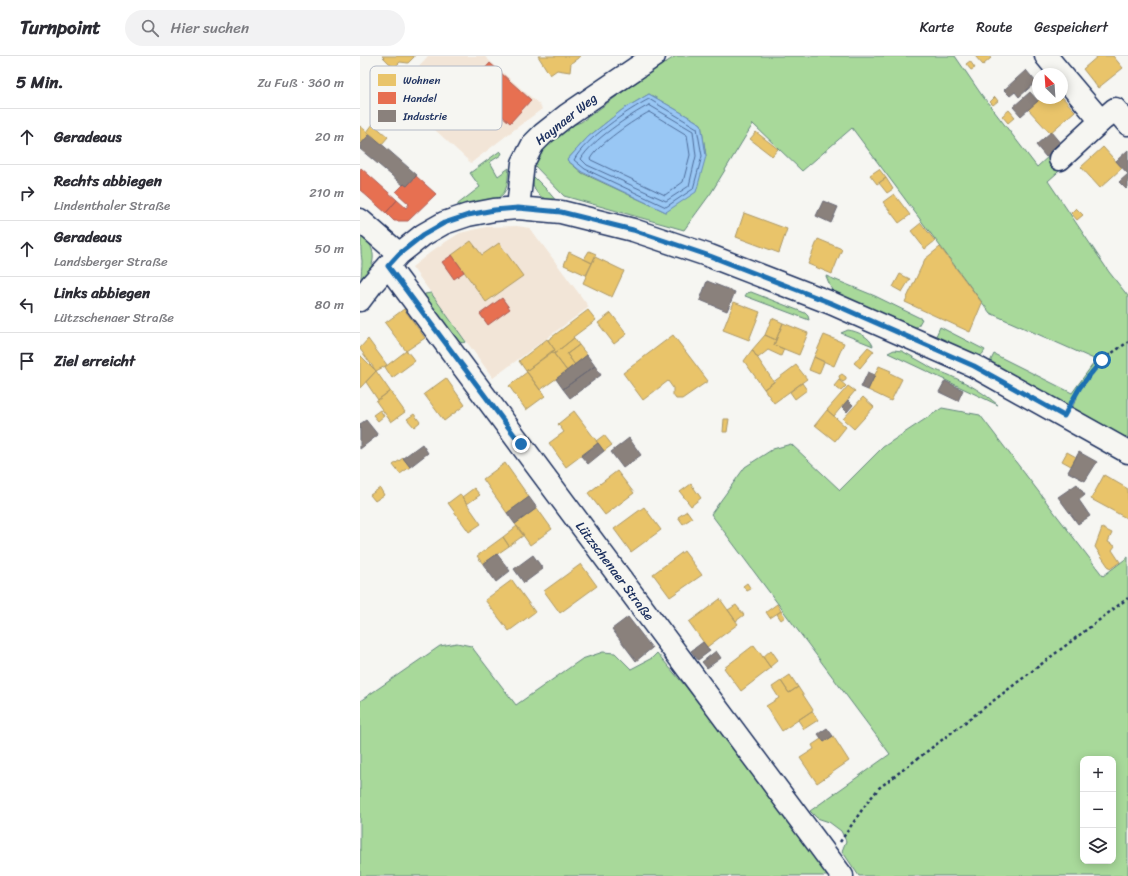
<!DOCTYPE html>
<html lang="de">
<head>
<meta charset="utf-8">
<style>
	body { margin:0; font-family:Sriracha,sans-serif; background:#f2f2f3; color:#2b2b33 }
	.controls { position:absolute; right:12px; bottom:12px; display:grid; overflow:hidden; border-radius:8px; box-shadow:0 2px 10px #0003 }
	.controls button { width:36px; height:36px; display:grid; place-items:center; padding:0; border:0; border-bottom:1px solid #e1e1e2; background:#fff; color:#2b2b33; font:20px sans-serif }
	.compass { position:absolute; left:672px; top:12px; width:36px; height:36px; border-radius:50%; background:#fff; box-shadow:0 2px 10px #0003; rotate:335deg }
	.stop { position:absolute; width:12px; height:12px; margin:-9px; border:3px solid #1f6fb2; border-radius:50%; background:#fff }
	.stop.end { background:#1f6fb2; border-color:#fff; box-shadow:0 1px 4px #0008 }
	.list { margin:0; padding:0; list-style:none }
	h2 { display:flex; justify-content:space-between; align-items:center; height:52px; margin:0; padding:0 16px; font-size:17px }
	h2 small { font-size:13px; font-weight:400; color:#7c7c81 }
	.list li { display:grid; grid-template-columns:26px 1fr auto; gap:12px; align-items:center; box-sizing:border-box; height:56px; padding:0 16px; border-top:1px solid #e1e1e2 }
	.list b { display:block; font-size:15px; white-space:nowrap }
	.list p { margin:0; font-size:13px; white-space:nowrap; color:#7c7c81 }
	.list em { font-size:13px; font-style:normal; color:#7c7c81 }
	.icon { flex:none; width:22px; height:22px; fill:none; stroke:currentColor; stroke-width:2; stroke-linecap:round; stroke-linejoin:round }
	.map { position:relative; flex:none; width:768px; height:820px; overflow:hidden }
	header { display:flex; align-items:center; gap:24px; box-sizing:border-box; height:56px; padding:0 20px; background:#fff; border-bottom:1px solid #e1e1e2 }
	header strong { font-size:19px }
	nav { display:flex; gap:22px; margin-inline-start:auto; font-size:14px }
	.search { width:280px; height:36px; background:#f2f2f3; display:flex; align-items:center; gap:10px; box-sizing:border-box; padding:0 14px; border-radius:22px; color:#7c7c81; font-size:15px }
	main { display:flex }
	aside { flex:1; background:#fff }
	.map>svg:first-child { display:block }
</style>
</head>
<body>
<header>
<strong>Turnpoint</strong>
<div class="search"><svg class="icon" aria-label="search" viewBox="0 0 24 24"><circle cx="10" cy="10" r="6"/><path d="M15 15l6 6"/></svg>Hier suchen</div>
<nav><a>Karte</a><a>Route</a><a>Gespeichert</a></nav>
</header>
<main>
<aside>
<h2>5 Min.<small>Zu Fuß · 360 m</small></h2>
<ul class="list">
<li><svg class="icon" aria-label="ahead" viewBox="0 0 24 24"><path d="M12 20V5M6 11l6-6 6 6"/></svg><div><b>Geradeaus</b></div><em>20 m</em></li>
<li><svg class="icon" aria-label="right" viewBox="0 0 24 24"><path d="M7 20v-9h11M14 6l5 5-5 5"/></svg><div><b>Rechts abbiegen</b><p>Lindenthaler Straße</p></div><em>210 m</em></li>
<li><svg class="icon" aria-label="ahead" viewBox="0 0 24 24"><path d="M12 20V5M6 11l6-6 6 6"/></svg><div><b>Geradeaus</b><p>Landsberger Straße</p></div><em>50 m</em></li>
<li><svg class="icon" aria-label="left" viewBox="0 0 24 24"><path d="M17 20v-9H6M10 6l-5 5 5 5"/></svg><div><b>Links abbiegen</b><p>Lützschenaer Straße</p></div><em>80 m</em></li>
<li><svg class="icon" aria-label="arrive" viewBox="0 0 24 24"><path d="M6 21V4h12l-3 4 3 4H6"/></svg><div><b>Ziel erreicht</b></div></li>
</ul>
</aside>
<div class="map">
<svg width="768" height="820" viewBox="0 0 768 820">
	<rect width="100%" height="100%" fill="#f6f6f2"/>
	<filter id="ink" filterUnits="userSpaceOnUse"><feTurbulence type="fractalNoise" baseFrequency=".025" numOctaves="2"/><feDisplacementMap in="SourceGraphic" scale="8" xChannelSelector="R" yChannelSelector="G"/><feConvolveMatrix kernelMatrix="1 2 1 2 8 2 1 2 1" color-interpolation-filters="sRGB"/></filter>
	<g filter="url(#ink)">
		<!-- built -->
		<path fill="#f2e5d7" d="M68 0H124L180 49 182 53 159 70 111 107 35 37Z
			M157 170 170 172 229 251 133 322 52 211 76 192 100 177 126 171Z"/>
		<!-- green -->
		<path fill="#a8d99a" stroke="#62847c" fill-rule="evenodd" d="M316 0H595L621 38 677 111 690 99 695 105 732 86 688 125 749 216 768 240V383L713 352V349L717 342 715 340 708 351 631 309 630 306 634 298 712 337 736 304 630 257 492 72 442 115 393 68 351 137 324 174 204 140 173 108 179 96 207 71 221 66 292 15ZM289 38 341 68 346 100 306 156 222 117 207 104 228 81 262 54Z
			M140 95 142 97 141 99 130 106 138 120 149 112C148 120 148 128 145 135 139 147 113 149 100 151L98 150V148L120 131 110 117Z
			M172 119 186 133 198 147C181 143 173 139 172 119Z
			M2 179C18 193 16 211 1 225 1 218 2 211 2 205 1 197 0 186 2 179Z
			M466 220 515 240 562 263 558 270 554 272 473 237Z
			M391 236 445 257 448 260 449 264 385 240 387 237Z
			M71 237 106 286C100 288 98 285 93 281L64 240 65 238Z
			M580 271 625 294C623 297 622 300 618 301L579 283 576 280Z
			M488 274C497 275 510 281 513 290L481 277Z
			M534 294 542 295 567 309C572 314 586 317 593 321 609 328 624 337 638 349L528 297Z
			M582 352 620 359 743 520 768 501V820H499L482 795 486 785 481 775 469 766 457 762 450 755 530 698 351 458 385 411 413 393 431 388 480 434 523 391ZM723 703H753V805H723Z
			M97 587 111 590 156 649 222 603 243 596 255 597 271 613 292 602 297 597 326 631 346 657 468 820H0V645L80 590Z"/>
		<!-- water -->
		<path fill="#99c7f4" stroke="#678ab8" d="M289 38 341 68 346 100 336 136 306 156 222 116 207 104 228 81 262 54Z"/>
		<!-- homes -->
		<path fill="#e9c46a" stroke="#ab9766" d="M22 0H54V1L48 7 40 6 34 12Z
			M178 0H221L211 7 210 16 197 14 190 19Z
			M615 0H628L631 2 623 9Z
			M738 0H753L763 12 738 32 723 13Z
			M610 5 615 12 611 14 606 8Z
			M635 41 638 45 633 49 630 46Z
			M702 41 715 55 690 77 668 53 681 42H702Z
			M649 54 655 61 648 67 642 60Z
			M13 68 28 81 22 88 7 76Z
			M0 70 10 78 0 89Z
			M396 76 418 93 412 100 390 83Z
			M743 91 762 112 740 132 721 111Z
			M519 113 526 122 517 128 510 119Z
			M526 122 533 133 527 137 519 127Z
			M534 138 550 159 539 167 523 146Z
			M716 152 723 159 717 164 711 157Z
			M384 157 427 173 419 197 376 181Z
			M561 167 575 185 565 193 551 175Z
			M458 183 482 193 472 218 448 208Z
			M111 185 122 199 139 187 163 220 126 246 92 199Z
			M580 191 622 247 610 276 545 246 565 203Z
			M229 195 236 198 232 207 224 203Z
			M209 196 232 207 226 219 204 209Z
			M235 201 264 215 252 241 223 227Z
			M540 218 550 223 542 236 533 231Z
			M374 246 400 256 389 284 363 274Z
			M44 253 65 282 46 295 25 267Z
			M228 254 236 264 213 281 214 282 194 298 192 295 195 294 188 284Z
			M251 257 267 278 254 288 238 267Z
			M412 262 423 267 416 284 405 279Z
			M423 267 448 277 439 299 414 289Z
			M313 279 348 325 322 343H316L313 339V332L308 325 283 344 263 317Z
			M405 279 416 284 414 289 424 293 421 300 408 294 398 302 392 294Z
			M464 279 484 287 474 310 454 301Z
			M214 282 219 289 207 298 215 309 207 315 194 298Z
			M8 283 27 309 16 315 0 293V292Z
			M187 283 195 294 166 315 159 305Z
			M219 289 227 299 215 309 207 298Z
			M508 291 514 295 500 312 494 307Z
			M392 294 414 326 404 333 384 305Z
			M46 295H47L55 305 32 322 25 311Z
			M192 295 207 315 180 334 166 315Z
			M0 299 16 315 0 332Z
			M454 301 464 306 459 318 449 314Z
			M436 309 447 323 414 347 404 333Z
			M519 310 531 315 530 317 542 323 531 345 508 334Z
			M16 315 30 335 18 344 6 326Z
			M167 316 185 340 166 354 149 330Z
			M482 318 486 321V324L483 326 480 324 479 320Z
			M86 322 105 349 84 365 64 338Z
			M479 324 486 330 481 335 474 330Z
			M442 327 447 334 435 343 430 336Z
			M488 330 495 335 474 360 467 354Z
			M30 335 45 356 31 366 16 345Z
			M503 341 514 351 494 373 483 363Z
			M20 354 24 360 18 365 13 359Z
			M467 354 486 371 475 385 455 369Z
			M214 355 238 387 206 411 189 387 204 376 198 368Z
			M54 358 60 366 54 371 47 363Z
			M364 363H369L367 376H363Z
			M244 379 252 389 244 395 236 385Z
			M707 396 716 401 711 410 702 405Z
			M43 402 50 411 40 418 33 409Z
			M145 407 169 441 147 457 123 423Z
			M257 415 274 437 245 459 228 437Z
			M744 419 768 433V463L731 443Z
			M331 428 341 442 331 450 320 436Z
			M20 432 24 439 15 445 10 439Z
			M114 432 120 439 107 448 102 441Z
			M100 438 121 468 109 476 88 447Z
			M284 451 301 474 271 496 254 473Z
			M177 452 192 473 170 489 155 468Z
			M327 455 332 462 323 468 318 461Z
			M157 470 164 479 149 490 143 481Z
			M742 472 752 477 748 486 755 490 752 494 760 506 750 513 735 491Z
			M143 481 149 490 123 508 117 500Z
			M324 495 342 519 310 541 293 518Z
			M221 508 237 530 200 557 184 535Z
			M152 524 175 556 149 575 125 544Z
			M387 527 391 533 387 535 383 530Z
			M360 543 378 568 347 591 329 566Z
			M417 548 421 555 410 562 406 556Z
			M376 549 384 559 376 565 368 554Z
			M421 555 425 561 421 564 417 558Z
			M394 589 411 612 381 635 364 612Z
			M411 594 418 604 410 611 403 601Z
			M430 619 438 631 429 637 421 625Z
			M421 625 429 637 438 631 453 654 422 675 406 650 419 642 412 631Z
			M452 655 458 664 444 673 438 664Z
			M473 680 489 705 457 727 440 702 454 693 452 689 461 683 464 686Z"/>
		<!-- shops -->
		<path fill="#e76f51" stroke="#aa5c55" d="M130 7 171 44 150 67 109 30Z
			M1 112 37 144 26 157 0 134V114Z
			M56 120 76 138 48 165H34L26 157 37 144 46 152 49 148 36 136 44 128 47 130Z
			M92 199 104 216 94 223 82 206Z
			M142 242 150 253 128 269 120 258Z"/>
		<!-- industry -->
		<path fill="#8a817c" stroke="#696873" d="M666 14 676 26 659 41 655 36 650 40 644 34Z
			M670 36 678 45 661 60 653 51Z
			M691 76 701 88 686 101 676 89Z
			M10 78 57 119 47 130 44 128 43 129 0 93V89Z
			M768 94V118L756 105Z
			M768 118V131L766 133 759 126Z
			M463 145 478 151 471 167 456 160Z
			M347 225 375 236 367 255 340 244Z
			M227 299 235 310 203 333 196 323Z
			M235 310 241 319 210 342 203 333Z
			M508 316 515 319 508 334 501 331Z
			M585 325 603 334 598 345 579 336Z
			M488 344 493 349 487 356 482 351Z
			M6 364 18 379 0 393V368Z
			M269 382 281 399 263 412 251 396Z
			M238 387 244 395 228 408 221 400Z
			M62 388 68 397 50 411 43 402Z
			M719 396 737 406 725 425 708 416Z
			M717 428 725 439 719 444 730 460 718 468 698 441Z
			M169 441 177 452 155 468 147 457Z
			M137 498 150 515 136 526 123 508Z
			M173 499 183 513 164 527 154 513Z
			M268 561 292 592 276 605 252 573Z
			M343 586 350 595 338 604 331 595Z
			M356 595 361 602 347 612 342 606Z
			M467 672 473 680 464 686 458 678Z"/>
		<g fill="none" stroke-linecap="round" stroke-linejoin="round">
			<!-- shore -->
			<path stroke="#4d6c9a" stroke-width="1" d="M289 43 337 72 342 100 333 133 306 151 225 113 214 104C225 83 268 54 289 43Z
				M289 49 333 75 336 100 329 130 306 145 227 109 221 103C231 85 270 59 289 49Z
				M289 56 327 79 330 99 323 126 305 139 231 104 230 103C238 88 274 64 289 56Z"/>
			<defs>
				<path id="minor" d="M686 0 701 18
					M702 19 741 65 755 53 768 68
					M700 103 741 65
					M158 152 163 107 173 88 183 78 207 59 294 0
					M0 164 39 198
					M28 210 482 820
					M0 244 12 228 39 198 63 179 84 167 108 159 134 154 158 152 201 156 273 174 350 200 471 247 614 310 768 396"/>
			</defs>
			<!-- minor casing -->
			<use href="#minor" stroke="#1b2f5e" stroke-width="25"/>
			<!-- path -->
			<path stroke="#1b2f5e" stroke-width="2.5" stroke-dasharray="3 3" stroke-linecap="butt" d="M714 342 720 331 742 304 768 286
				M480 786 506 748 519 732 768 542"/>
			<!-- minor -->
			<use href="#minor" stroke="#f6f6f2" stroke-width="22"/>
		</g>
	</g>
	<g fill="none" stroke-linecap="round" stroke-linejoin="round" filter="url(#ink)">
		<!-- route -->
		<path stroke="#1f6fb2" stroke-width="5" d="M161 388 28 210 39 198 63 179 84 167 108 159 134 154 158 152 201 156 273 174 350 200 471 247 614 310 704 360 720 331 742 304"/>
	</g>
	<g text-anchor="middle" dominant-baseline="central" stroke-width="4" stroke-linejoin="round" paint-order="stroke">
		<!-- street labels -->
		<g font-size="13" fill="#1b2f5e" stroke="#f6f6f2">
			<text transform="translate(206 63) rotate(-38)">Haynaer Weg</text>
			<text transform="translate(255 515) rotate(53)">Lützschenaer Straße</text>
		</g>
	</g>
	<!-- legend -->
	<rect x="10" y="10" width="132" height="64" rx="6" fill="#f6f6f2" stroke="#b4bac6" stroke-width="1"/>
	<rect x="18" y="18" width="18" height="12" fill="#e9c46a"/>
	<rect x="18" y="36" width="18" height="12" fill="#e76f51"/>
	<rect x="18" y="54" width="18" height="12" fill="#8a817c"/>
	<g font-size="11" fill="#1b2f5e">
		<text x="43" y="28">Wohnen</text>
		<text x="43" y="46">Handel</text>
		<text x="43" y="64">Industrie</text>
	</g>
</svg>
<div class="controls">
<button>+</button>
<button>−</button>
<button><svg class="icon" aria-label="layers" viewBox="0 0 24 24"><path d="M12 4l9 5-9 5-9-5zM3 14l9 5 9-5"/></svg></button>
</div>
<svg class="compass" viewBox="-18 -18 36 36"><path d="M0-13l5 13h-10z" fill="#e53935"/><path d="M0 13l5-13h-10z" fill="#7c7c81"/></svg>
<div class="stop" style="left:742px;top:304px"></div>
<div class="stop end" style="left:161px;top:388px"></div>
</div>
</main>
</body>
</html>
